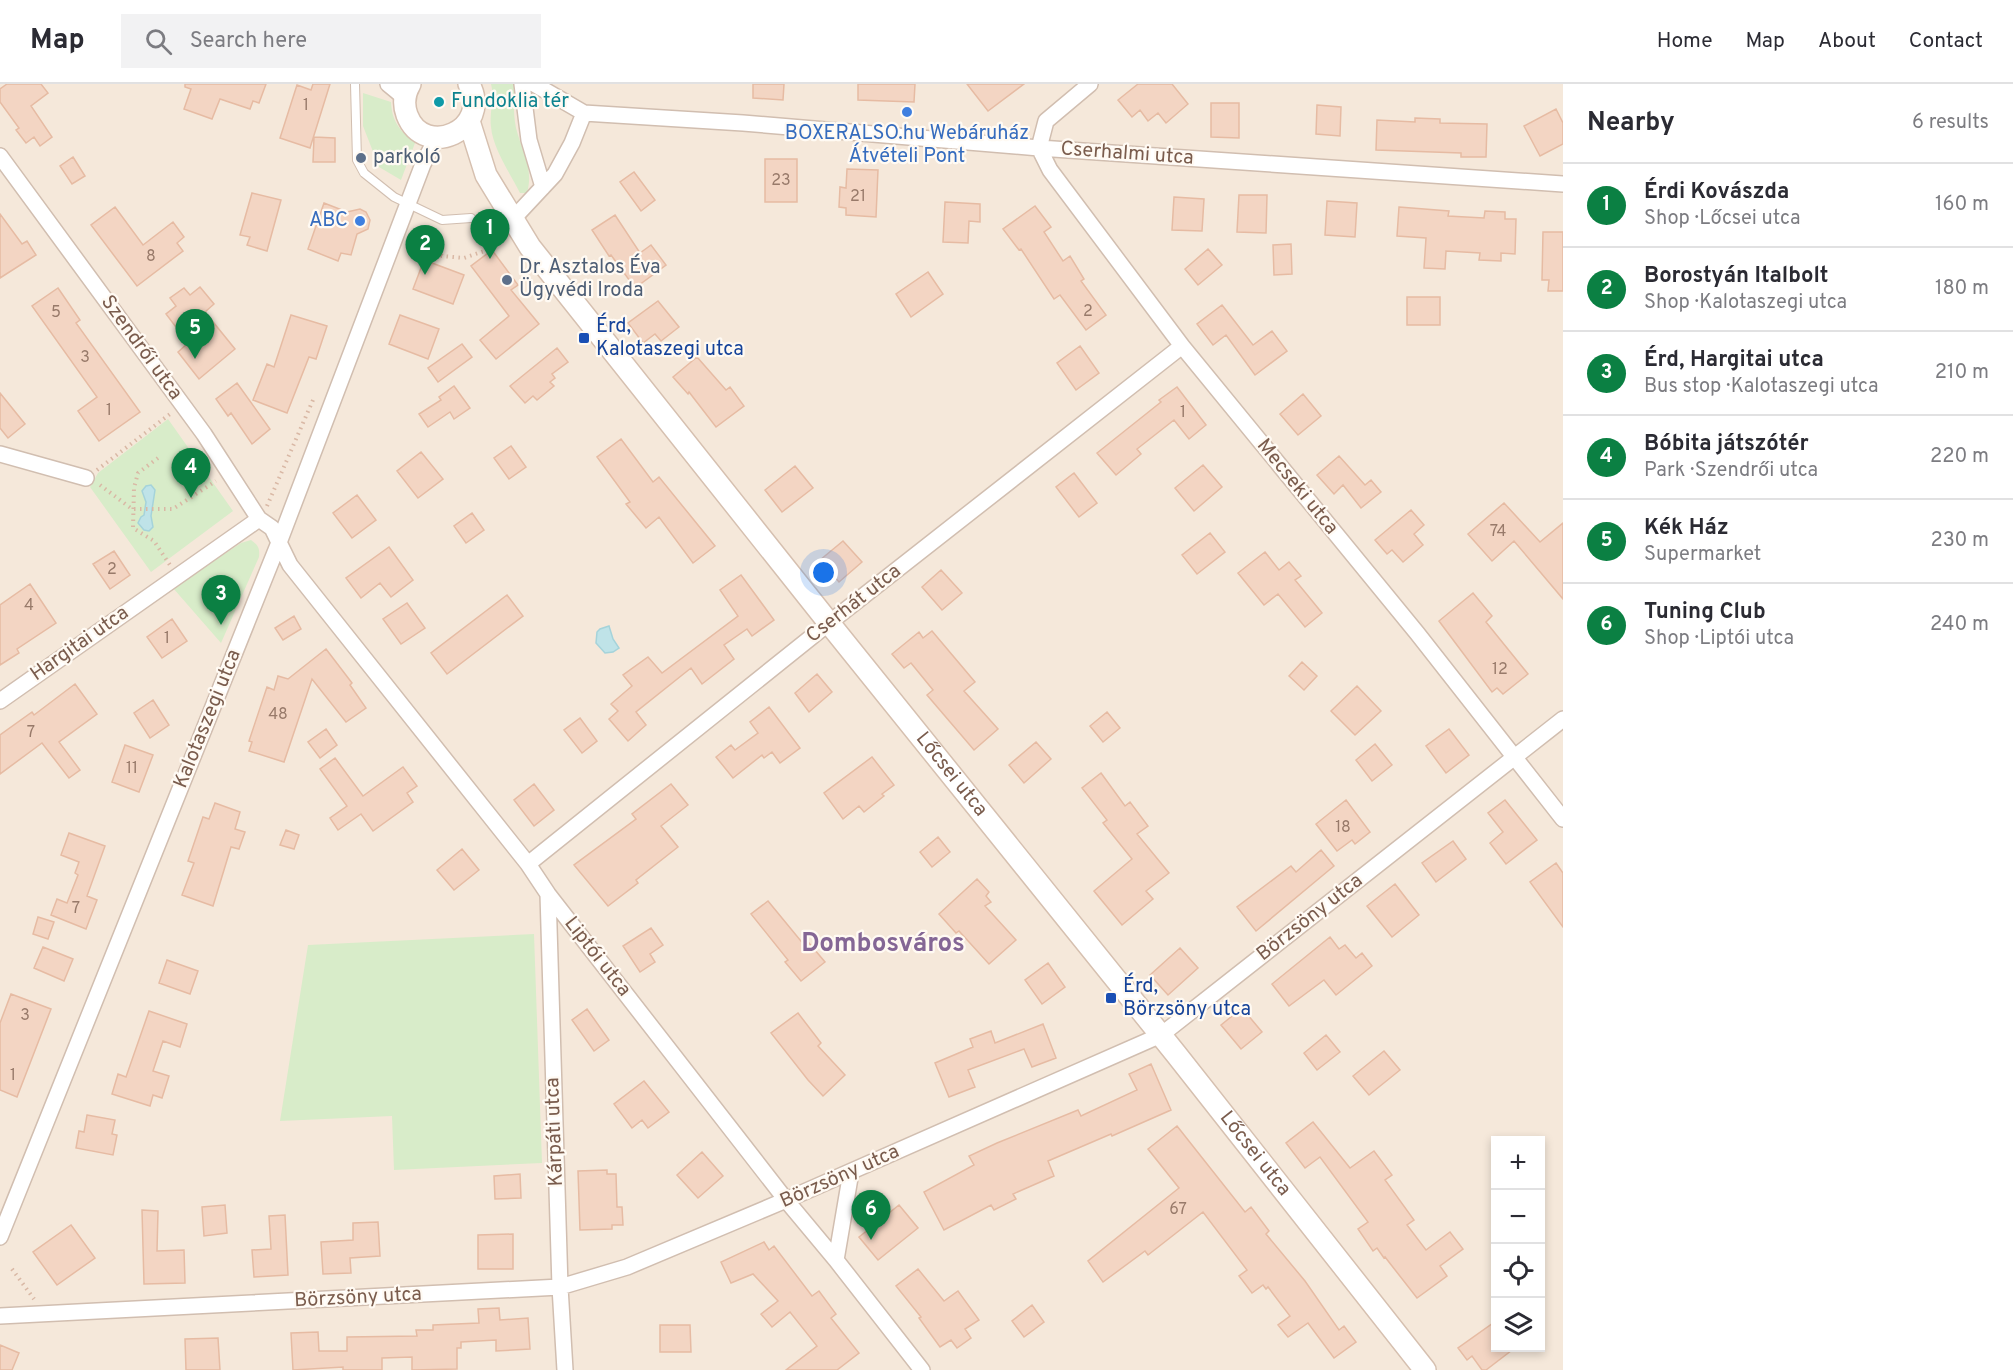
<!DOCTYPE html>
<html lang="en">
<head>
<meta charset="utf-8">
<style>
	body { margin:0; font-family:Overpass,sans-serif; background:#f2f2f3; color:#2b2b33 }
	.controls { position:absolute; right:18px; bottom:18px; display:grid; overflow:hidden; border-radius:0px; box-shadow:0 3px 9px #0003 }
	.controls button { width:54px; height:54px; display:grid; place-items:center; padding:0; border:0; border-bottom:2px solid #e1e1e2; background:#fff; color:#2b2b33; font:30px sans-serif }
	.you { position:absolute; left:824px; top:489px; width:21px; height:21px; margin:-15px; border:4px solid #fff; border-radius:50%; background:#1a73e8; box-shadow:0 0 0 9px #1a73e833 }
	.badge { display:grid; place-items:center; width:39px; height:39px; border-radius:50%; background:#0b8043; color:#fff; font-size:20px; font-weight:700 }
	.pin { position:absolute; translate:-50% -50px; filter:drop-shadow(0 2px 3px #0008) }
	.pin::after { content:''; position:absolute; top:32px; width:21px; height:18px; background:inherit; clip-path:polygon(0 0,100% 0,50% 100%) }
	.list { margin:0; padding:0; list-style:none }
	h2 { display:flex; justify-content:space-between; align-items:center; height:78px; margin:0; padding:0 24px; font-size:26px }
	h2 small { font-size:20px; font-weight:400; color:#7c7c81 }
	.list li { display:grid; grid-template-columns:39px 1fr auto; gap:18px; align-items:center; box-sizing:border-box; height:84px; padding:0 24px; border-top:2px solid #e1e1e2 }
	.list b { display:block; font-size:22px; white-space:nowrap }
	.list p { margin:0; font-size:20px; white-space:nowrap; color:#7c7c81 }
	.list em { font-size:20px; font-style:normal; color:#7c7c81 }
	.icon { flex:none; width:33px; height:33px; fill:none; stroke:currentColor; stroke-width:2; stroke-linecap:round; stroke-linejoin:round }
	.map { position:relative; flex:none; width:1563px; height:1286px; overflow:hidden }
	header { display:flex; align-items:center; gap:36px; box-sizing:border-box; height:84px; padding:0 30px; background:#fff; border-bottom:2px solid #e1e1e2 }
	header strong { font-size:28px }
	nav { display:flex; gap:33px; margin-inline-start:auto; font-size:21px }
	.search { width:420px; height:54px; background:#f2f2f3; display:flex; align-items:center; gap:15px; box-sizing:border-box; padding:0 21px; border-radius:0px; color:#7c7c81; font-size:22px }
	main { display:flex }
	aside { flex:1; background:#fff }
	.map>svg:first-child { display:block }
</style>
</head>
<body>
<header>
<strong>Map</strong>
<div class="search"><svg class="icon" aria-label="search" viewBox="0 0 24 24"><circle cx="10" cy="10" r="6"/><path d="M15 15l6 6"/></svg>Search here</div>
<nav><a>Home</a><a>Map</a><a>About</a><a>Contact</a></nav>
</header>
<main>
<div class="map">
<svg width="1563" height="1286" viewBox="0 0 1563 1286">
	<rect width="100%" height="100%" fill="#fdf6ec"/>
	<!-- residential -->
	<path fill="#f5e8da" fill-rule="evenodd" d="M0 0H1563V1286H0ZM1496 1056H1540V1264H1496Z"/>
	<!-- green -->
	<path fill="#d8ecc9" d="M491 0H514C514 14 513 30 516 44 522 68 534 84 527 109H520C510 89 493 65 491 43 489 28 495 16 491 0Z
		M363 9 391 18C392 38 400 47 415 59L401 96 379 83 363 42Z
		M168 335 233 427 151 488 90 403 98 389Z
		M251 456C258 461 260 464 259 473L221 559 173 504 241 459Z
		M534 850 542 1079 394 1086 392 1032 280 1037 308 861Z"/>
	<!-- water -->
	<path fill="#bfe3e8" stroke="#a5d3da" stroke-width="1.5" d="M151 401 155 406 151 432 153 443 149 447 144 446 138 439 141 433 144 431 146 418 142 407 146 402Z
		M609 542 613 555 619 564 613 568 605 569 596 559 597 548 600 545Z"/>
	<!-- building -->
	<path fill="#f3d5c3" stroke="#e6bba3" stroke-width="1.5" d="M7 0H41L48 9 31 22 52 53 40 62 34 53 26 59 16 46 19 44 0 18V5Z
		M185 0H266L259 19 253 17 250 25 220 15 212 35 184 25 191 5 185 3Z
		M313 0H330L310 64 280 54 297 1 311 6Z
		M753 0H784L783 16 753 14Z
		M858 0H915L914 18 858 16Z
		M967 0H1024L988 27Z
		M1138 0H1172L1188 20 1166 39 1158 29 1148 37 1140 26 1132 33 1118 16Z
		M1211 19H1239V54L1211 53Z
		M1317 21 1341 23 1340 52 1316 50Z
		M1556 25 1563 39V60L1540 72 1524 42Z
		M1415 34 1440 35V39L1487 40 1486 73H1461V69L1376 66 1377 36 1415 38Z
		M314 53 335 54V78H313Z
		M73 73 85 92 72 100 60 82Z
		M765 75H797V118H765Z
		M847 85 878 86 876 133 846 131V124L839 123 840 103 846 104Z
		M634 88 655 116 641 127 620 98Z
		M252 109 281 116 267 167 247 161 250 153 240 151Z
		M1239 111H1267L1266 149 1237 148Z
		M1174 113 1204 115 1202 147 1172 146Z
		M1327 117 1357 119 1355 153 1325 151Z
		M945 118 980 120V138L969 137 968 159 943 158Z
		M324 119 347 128 360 125 366 128 370 136 368 145 357 150 351 171 341 169 338 177 308 165Z
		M1035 122 1051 143 1044 148 1063 177 1070 172 1084 195 1081 197 1106 231 1086 246 1060 211 1054 215 1021 165 1019 166 1003 145Z
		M115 123 143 161 173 138 184 153 177 159 183 167 137 202 91 141Z
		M1399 123 1449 127 1448 132 1484 134 1485 127 1505 128V135H1516L1515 170 1501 169V177L1479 176 1480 169 1446 167 1445 185 1424 184 1426 154 1397 152Z
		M0 130 22 160 27 157 36 171 0 194Z
		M615 131 640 169 651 161 666 181 635 204 611 171 609 172 592 146Z
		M1543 148H1563V207H1548L1549 196H1542Z
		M1291 160 1292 190 1274 191 1273 161Z
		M1208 165 1222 181 1198 201 1185 185Z
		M492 166 518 201 511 206 539 240 496 275 480 256 509 232 471 182Z
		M424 176 464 191 453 220 413 205Z
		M928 188 943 210 911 233 896 210Z
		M200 203 214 220 205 228 235 265 199 295 178 268 188 259 166 230 176 222 170 214 184 204 190 211Z
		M58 204 80 236 76 239 140 328 99 357 78 327 97 313 32 222Z
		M1407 213H1440V241H1407Z
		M658 217 679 243 661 257 655 250 643 259 628 239Z
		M1222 221 1253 261 1272 247 1287 267 1255 291 1226 251 1213 261 1197 240Z
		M291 231 327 242 316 275 309 273 287 329 253 316 267 280 274 283Z
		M400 231 439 245 428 275 389 260Z
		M462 260 472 273 438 298 428 284Z
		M1080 262 1099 289 1076 306 1057 279Z
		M557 264 568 278 552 290 555 294 550 298 554 302 537 316 533 312 525 319 510 302Z
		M697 273 726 306 730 303 744 322 716 343 689 308 688 310 673 293Z
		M237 299 270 345 252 360 231 329 228 332 216 315Z
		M454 302 470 324 454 335 450 328 428 343 419 330 441 316 439 313Z
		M1177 303 1206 341 1189 355 1174 336 1137 365 1141 370 1116 391 1097 369 1161 318 1159 316Z
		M0 309 25 340 8 354 0 344Z
		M1303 310 1321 332 1298 351 1280 330Z
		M621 355 653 398 659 393 715 462 693 479 659 433 646 444 626 420 630 418 597 373Z
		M511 362 526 383 509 395 494 374Z
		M421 368 443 395 418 414 397 387Z
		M1339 372 1365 401 1371 396 1381 408 1361 424 1343 401 1334 410 1317 391Z
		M1203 381 1222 403 1194 427 1175 404Z
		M795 382 813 404 782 428 765 406Z
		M1074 389 1097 419 1079 433 1056 403Z
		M357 411 376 436 352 454 333 429Z
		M1504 419 1540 458 1563 439V515L1514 457 1492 477 1468 450Z
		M1411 426 1424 441 1414 450 1423 461 1403 478 1392 466 1387 470 1375 456Z
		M472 429 484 446 466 459 454 442Z
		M1210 449 1225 468 1197 490 1182 471Z
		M843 457 862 478 839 498 820 476Z
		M389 463 413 496 391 513 380 499 361 514 346 494Z
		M114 467 130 491 110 505 93 480Z
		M1265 468 1279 486 1289 478 1301 492 1295 496 1322 529 1305 543 1278 510 1264 521 1238 489Z
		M941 486 962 509 942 526 922 503Z
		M741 491 774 536 752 552 747 545 724 561 734 575 702 600 691 584 636 628 646 641 628 657 609 635 618 627 611 620 632 602 623 591 648 573 662 589 738 532 720 506Z
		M30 500 56 539 17 565 19 569 0 581V521Z
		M1473 509 1492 532 1486 538 1528 590 1503 610 1497 604 1492 608 1439 537Z
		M507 511 523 532 447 590 431 569Z
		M407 519 425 544 401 560 383 535Z
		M294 532 301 545 283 556 275 544Z
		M172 535 187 557 162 574 147 553Z
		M932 547 975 598 964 607 998 645 974 666 927 611 933 606 911 579 904 584 892 570 919 548 923 554Z
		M326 565 352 599 350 601 366 624 346 638 312 595 284 678 249 667 252 658 249 657 267 603 274 606 278 592 288 595Z
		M1302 578 1317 592 1304 606 1289 592Z
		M817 590 832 608 809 628 795 609Z
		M75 600 97 630 59 658 80 686 69 694 42 659 0 690V651L32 628 34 631Z
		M1357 602 1381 627 1355 651 1331 627Z
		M153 616 169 641 150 654 134 629Z
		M769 623 800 664 780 679 772 668 764 674 762 671 733 694 716 673 731 661 735 666 758 649 750 638Z
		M1107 628 1120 644 1103 658 1090 642Z
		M580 634 597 657 582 669 564 646Z
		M326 645 337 661 320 674 308 658Z
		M1449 645 1469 671 1446 689 1426 662Z
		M1036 658 1051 675 1024 699 1009 681Z
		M1375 660 1392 681 1372 697 1356 676Z
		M125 661 153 671 139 708 112 698Z
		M872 673 894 701 882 710 884 712 864 728 859 722 843 735 824 709Z
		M335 674 363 712 403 683 417 702 407 709 413 718 373 747 361 730 338 746 330 734 347 722 320 685Z
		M1101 689 1125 722 1130 718 1148 742 1137 750 1169 789 1146 807 1153 815 1122 841 1094 807 1132 775 1103 739 1107 736 1082 704Z
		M534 700 554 726 534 742 514 716Z
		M671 700 688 721 661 742 678 763 636 796 638 799 608 822 574 781 636 735 632 730Z
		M1346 716 1370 748 1355 760 1352 756 1337 767 1316 740Z
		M1505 716 1537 756 1506 780 1490 759 1503 748 1488 729Z
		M215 719 240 728 235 745 245 748 239 765 231 763 213 822 182 811 194 779 188 777 203 733 209 735Z
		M286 746 299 751 294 765 280 761Z
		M69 749 105 762 87 812 97 816 86 845 51 831 57 815 67 819 78 791 75 789 79 778 61 771Z
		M938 753 950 768 932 783 920 768Z
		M1453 757 1466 775 1436 798 1422 779Z
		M462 765 479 786 454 806 437 786Z
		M1321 766 1334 782 1256 847 1237 823 1291 782 1296 788Z
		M1556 779 1563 789V843L1530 798Z
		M977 795 989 808 986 812 991 818 985 822 1016 856 989 880 959 847 956 849 939 830Z
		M1395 800 1419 831 1392 853 1367 822Z
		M768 817 805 862 809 859 825 878 801 897 785 878 788 876 751 830Z
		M38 833 54 838 48 855 33 850Z
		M651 844 663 861 650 870 655 878 640 888 623 862Z
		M1330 853 1339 865 1345 861 1356 874 1362 869 1372 882 1336 911 1324 896 1289 922 1272 900Z
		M43 863 73 875 64 897 34 884Z
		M1180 864 1198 884 1168 911 1150 891Z
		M167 876 198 887 190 910 159 899Z
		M1048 879 1065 903 1042 920 1025 896Z
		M11 910 51 925 17 1013 0 1006V939Z
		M1242 924 1262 948 1241 965 1221 941Z
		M587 925 609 956 594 967 572 936Z
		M149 927 187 940 180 963 163 957 153 987 169 992 162 1014 153 1011 150 1022 112 1010 118 990 126 993Z
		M798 929 821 959 818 962 845 991 823 1012 808 996 771 949Z
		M1043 940 1056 974 1032 983 1024 965 968 986 975 1003 949 1013 935 979 973 963 970 955 991 947 995 959Z
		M1326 951 1340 968 1317 986 1304 969Z
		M1384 967 1400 986 1369 1011 1353 992Z
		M1151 980 1171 1026 1112 1052 1111 1050 1048 1077 1054 1092 1013 1110 1016 1115 994 1126 991 1121 944 1146 924 1108 974 1081 969 1072 997 1059 1078 1026 1081 1032 1137 1006 1129 990Z
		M644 997 669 1028 648 1044 642 1036 632 1044 614 1020Z
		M87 1031 115 1036 112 1050 117 1051 113 1071 76 1064 79 1047 84 1048Z
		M1313 1038 1350 1084 1374 1067 1392 1091 1385 1096 1414 1136 1407 1141 1426 1166 1450 1148 1463 1165 1440 1182 1447 1192 1417 1214 1385 1173 1384 1174 1377 1164 1373 1167 1358 1145 1368 1138 1320 1073 1305 1084 1286 1059Z
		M1177 1042 1245 1128 1251 1123 1269 1147 1266 1150 1305 1197 1339 1246 1344 1242 1356 1258 1334 1274 1308 1239 1288 1253 1278 1241 1290 1232 1268 1203 1266 1205 1263 1201 1252 1209 1239 1192 1247 1186 1203 1128 1148 1171 1145 1167 1103 1198 1088 1177 1179 1104 1148 1065Z
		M702 1068 723 1092 698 1114 677 1091Z
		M607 1086V1090H616L617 1123H622L623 1141H612V1145L580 1146 578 1087Z
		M520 1090 521 1114 495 1115 494 1092Z
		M225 1121 227 1149 204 1152 202 1123Z
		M899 1121 918 1144 878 1176 859 1153Z
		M142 1126 158 1127 157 1167 184 1166 185 1199 144 1200Z
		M285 1131 288 1191 254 1193 252 1166 271 1165 269 1132Z
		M378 1138 380 1172 350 1174 351 1189 323 1190 321 1158 353 1156V1139Z
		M71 1141 95 1174 57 1201 33 1168Z
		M513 1150V1185H478V1151Z
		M764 1158 769 1166 774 1162 812 1212 819 1207 836 1230 831 1234 859 1269 837 1286H786L817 1262 790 1228 772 1243 761 1230 778 1217 753 1190 731 1199 721 1178Z
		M918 1185 944 1217 958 1207 979 1236 965 1245 971 1254 957 1264 951 1256 940 1263 919 1234 921 1233 896 1202Z
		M1032 1221 1044 1238 1024 1253 1012 1237Z
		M499 1224 500 1236 528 1234 530 1265 496 1267V1256L461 1258V1264H457V1285L412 1286V1273L382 1274V1286H343V1283L293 1286 291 1249 318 1248 319 1267H347V1253L417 1252 416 1246H433V1241L479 1239 478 1225Z
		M1496 1237V1263H1516L1486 1286H1482L1472 1272 1467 1276 1458 1264Z
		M660 1241H690L691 1268H660Z
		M218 1254 220 1286H186L185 1255Z
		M0 1261 19 1269 12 1286H0Z"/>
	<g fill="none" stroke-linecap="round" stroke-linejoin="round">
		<defs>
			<path id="lane" d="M355 0 357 76 364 89 394 113 442 136 471 134"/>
			<path id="street" d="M388 0 405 14
				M522 0 529 56 543 103
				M534 0 584 29 743 39 1039 64 1563 100
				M1090 0 1046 37 1039 64 1050 86 1182 262 1417 549 1563 735
				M0 72 204 350 259 435 272 444 290 481 528 780 548 810 786 1116 836 1176 922 1286
				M512 136 555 90 572 59 584 29
				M0 370 86 394
				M0 617 259 435
				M528 780 829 539 1182 262
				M548 810 560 1203 565 1286
				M0 1153 280 456 423 80 437 53
				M836 1176 851 1088
				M0 1232 560 1203 627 1183 786 1116 1161 951 1563 635"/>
			<g id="secondary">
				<path d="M410 0C404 10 403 20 407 31 424 76 493 46 469 0"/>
				<path id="s1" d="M469 37 486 91 530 163 829 539 1176 970 1425 1286"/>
			</g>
		</defs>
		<!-- lane casing -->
		<use href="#lane" stroke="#d1beb0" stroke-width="10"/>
		<!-- street casing -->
		<use href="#street" stroke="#d1beb0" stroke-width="18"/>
		<!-- secondary casing -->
		<use href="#secondary" stroke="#d6c0b0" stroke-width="24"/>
		<!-- path -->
		<path stroke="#d9b8a5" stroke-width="4" stroke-dasharray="1.5 4.5" stroke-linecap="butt" d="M416 145 442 172 464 174 496 163
			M158 374 138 389 134 404 133 444 154 457 170 481
			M97 386 170 330
			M100 401 132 425H173L216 397
			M267 422 313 316
			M12 1185 34 1215"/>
		<!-- lane -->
		<use href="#lane" stroke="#fff" stroke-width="8"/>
		<!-- street -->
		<use href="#street" stroke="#fff" stroke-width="15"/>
		<!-- secondary -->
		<use href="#secondary" stroke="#fff" stroke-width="21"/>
	</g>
	<!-- markers -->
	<circle fill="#0f9aa8" stroke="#fffaf3" stroke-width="2" cx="439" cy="18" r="6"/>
	<g fill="#3f7fe0" stroke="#fffaf3" stroke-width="2">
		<circle cx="907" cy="28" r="6"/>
		<circle cx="360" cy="137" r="6"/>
	</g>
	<g fill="#5c6f8a" stroke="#fffaf3" stroke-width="2">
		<circle cx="361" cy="74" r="6"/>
		<circle cx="507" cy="196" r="6"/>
	</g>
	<g fill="#1a4fb4" stroke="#fffaf3" stroke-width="2">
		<rect x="578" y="248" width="12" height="12" rx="3"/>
		<rect x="1105" y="908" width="12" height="12" rx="3"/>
	</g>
	<g text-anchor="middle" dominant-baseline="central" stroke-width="4.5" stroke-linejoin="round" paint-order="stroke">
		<!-- number labels -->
		<g font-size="16" fill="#987a6a">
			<text x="306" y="22">1</text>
			<text x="781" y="97">23</text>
			<text x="858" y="113">21</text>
			<text x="151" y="173">8</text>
			<text x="1088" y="228">2</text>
			<text x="56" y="229">5</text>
			<text x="85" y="274">3</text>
			<text x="109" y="327">1</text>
			<text x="1183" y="329">1</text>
			<text x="1498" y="448">74</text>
			<text x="112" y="486">2</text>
			<text x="29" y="522">4</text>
			<text x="167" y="555">1</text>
			<text x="1500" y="586">12</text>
			<text x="278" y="631">48</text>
			<text x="31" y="649">7</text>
			<text x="132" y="685">11</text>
			<text x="1343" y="744">18</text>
			<text x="76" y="825">7</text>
			<text x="25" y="932">3</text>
			<text x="13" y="992">1</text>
			<text x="1178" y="1126">67</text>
		</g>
		<!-- culture labels -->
		<g font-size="20" fill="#0d838f" stroke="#fffaf3" text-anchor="start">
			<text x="451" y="18">Fundoklia tér</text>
		</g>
		<!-- shop labels -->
		<g font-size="20" fill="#366cbe" stroke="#fffaf3">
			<text x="907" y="50">BOXERALSO.hu Webáruház<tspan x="907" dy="23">Átvételi Pont</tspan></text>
			<text x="348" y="137" text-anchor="end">ABC</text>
		</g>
		<!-- street labels -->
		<g font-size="20" fill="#7a5c4d" stroke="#fffaf3">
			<text transform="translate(1127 70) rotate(4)">Cserhalmi utca</text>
			<text transform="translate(141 264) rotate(54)">Szendrői utca</text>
			<text transform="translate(1297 403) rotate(51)">Mecseki utca</text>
			<text transform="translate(854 520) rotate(-38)">Cserhát utca</text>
			<text transform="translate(80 560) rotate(-35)">Hargitai utca</text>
			<text transform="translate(208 635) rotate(-68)">Kalotaszegi utca</text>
			<text stroke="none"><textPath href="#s1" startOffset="816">Lőcsei utca</textPath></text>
			<text transform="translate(1310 834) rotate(-38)">Börzsöny utca</text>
			<text transform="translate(597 873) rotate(52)">Liptói utca</text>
			<text transform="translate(555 1048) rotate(-92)">Kárpáti utca</text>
			<text stroke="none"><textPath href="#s1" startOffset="1302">Lőcsei utca</textPath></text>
			<text transform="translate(840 1093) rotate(-24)">Börzsöny utca</text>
			<text transform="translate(358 1214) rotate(-3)">Börzsöny utca</text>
		</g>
		<!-- service labels -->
		<g font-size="20" fill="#4e5e75" stroke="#fffaf3" text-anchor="start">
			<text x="373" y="74">parkoló</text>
			<text x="519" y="184">Dr. Asztalos Éva<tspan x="519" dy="23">Ügyvédi Iroda</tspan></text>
		</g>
		<!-- transit labels -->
		<g font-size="20" fill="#164399" stroke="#fffaf3" text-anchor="start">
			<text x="596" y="243">Érd,<tspan x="596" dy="23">Kalotaszegi utca</tspan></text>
			<text x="1123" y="903">Érd,<tspan x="1123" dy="23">Börzsöny utca</tspan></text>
		</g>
		<!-- district labels -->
		<g font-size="26" font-weight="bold" fill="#846695" stroke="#fffaf3">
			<text x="883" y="860">Dombosváros</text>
		</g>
	</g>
</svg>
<div class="controls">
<button>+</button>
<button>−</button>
<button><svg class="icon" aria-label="locate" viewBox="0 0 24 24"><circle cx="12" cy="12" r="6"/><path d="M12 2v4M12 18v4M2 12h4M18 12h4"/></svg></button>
<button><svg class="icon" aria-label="layers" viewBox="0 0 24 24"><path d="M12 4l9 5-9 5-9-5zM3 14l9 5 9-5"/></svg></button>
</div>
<div class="you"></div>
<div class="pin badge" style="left:490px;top:175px">1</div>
<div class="pin badge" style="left:425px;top:191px">2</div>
<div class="pin badge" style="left:221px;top:541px">3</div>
<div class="pin badge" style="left:191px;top:414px">4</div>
<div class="pin badge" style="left:195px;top:275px">5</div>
<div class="pin badge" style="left:871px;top:1156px">6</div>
</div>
<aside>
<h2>Nearby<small>6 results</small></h2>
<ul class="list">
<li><span class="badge">1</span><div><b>Érdi Kovászda</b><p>Shop · Lőcsei utca</p></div><em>160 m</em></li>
<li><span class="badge">2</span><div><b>Borostyán Italbolt</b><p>Shop · Kalotaszegi utca</p></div><em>180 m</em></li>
<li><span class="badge">3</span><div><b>Érd, Hargitai utca</b><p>Bus stop · Kalotaszegi utca</p></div><em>210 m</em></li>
<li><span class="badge">4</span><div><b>Bóbita játszótér</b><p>Park · Szendrői utca</p></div><em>220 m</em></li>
<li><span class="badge">5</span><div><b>Kék Ház</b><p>Supermarket</p></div><em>230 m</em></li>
<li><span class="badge">6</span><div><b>Tuning Club</b><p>Shop · Liptói utca</p></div><em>240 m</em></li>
</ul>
</aside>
</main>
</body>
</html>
